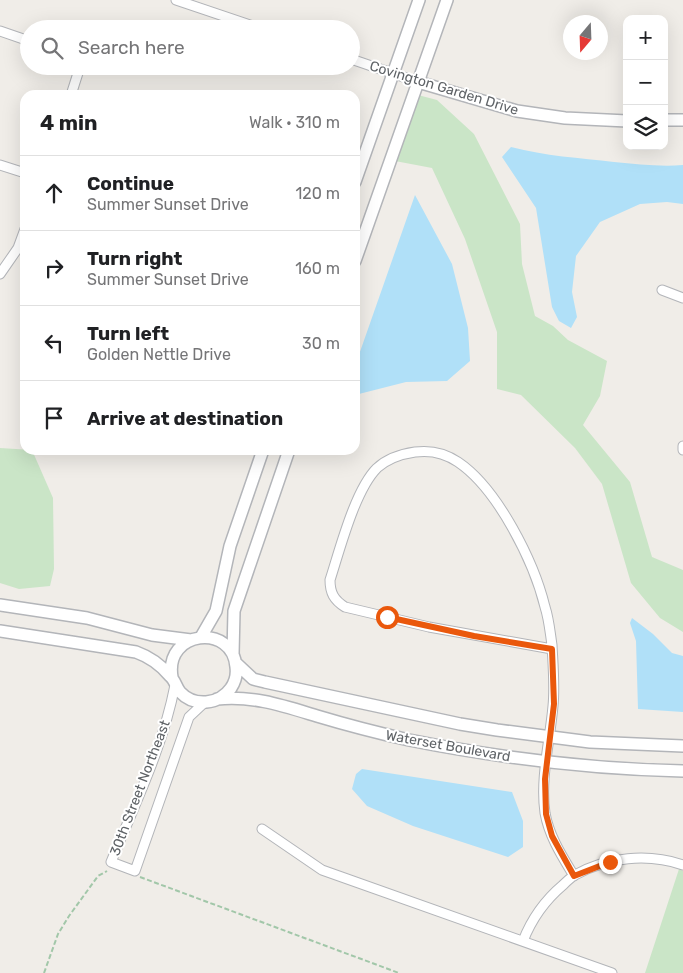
<!DOCTYPE html>
<html lang="en">
<head>
<meta charset="utf-8">
<style>
	body { margin:0; font-family:Rubik,sans-serif; background:#f6f6f6; color:#202124 }
	.controls { position:absolute; right:15px; top:15px; display:grid; overflow:hidden; border-radius:10px; box-shadow:0 5px 20px #0002 }
	.controls button { width:45px; height:45px; display:grid; place-items:center; padding:0; border:0; border-bottom:1px solid #e0e0e0; background:#fff; color:#202124; font:25px sans-serif }
	.compass { position:absolute; left:563px; top:15px; width:45px; height:45px; border-radius:50%; background:#fff; box-shadow:0 5px 20px #0002; rotate:199deg }
	.stop { position:absolute; width:15px; height:15px; margin:-11px; border:4px solid #ea580c; border-radius:50%; background:#fff }
	.stop.end { background:#ea580c; border-color:#fff; box-shadow:0 1px 5px #0008 }
	.list { margin:0; padding:0; list-style:none }
	h2 { display:flex; justify-content:space-between; align-items:center; height:65px; margin:0; padding:0 20px; font-size:21px }
	h2 small { font-size:16px; font-weight:400; color:#757577 }
	.list li { display:grid; grid-template-columns:32px 1fr auto; gap:15px; align-items:center; box-sizing:border-box; height:75px; padding:0 20px; border-top:1px solid #e0e0e0 }
	.list b { display:block; font-size:19px; white-space:nowrap }
	.list p { margin:0; font-size:16px; white-space:nowrap; color:#757577 }
	.list em { font-size:16px; font-style:normal; color:#757577 }
	.icon { flex:none; width:28px; height:28px; fill:none; stroke:currentColor; stroke-width:2; stroke-linecap:round; stroke-linejoin:round }
	.map { position:relative; flex:none; width:683px; height:973px; overflow:hidden }
	.search { position:absolute; background:#fff; box-shadow:0 5px 20px #0002; left:20px; top:20px; width:340px; height:55px; display:flex; align-items:center; gap:12px; box-sizing:border-box; padding:0 18px; border-radius:28px; color:#757577; font-size:19px }
	.panel { position:absolute; background:#fff; box-shadow:0 5px 20px #0002; left:20px; top:90px; width:340px; height:365px; border-radius:15px }
	.map>svg:first-child { display:block }
</style>
</head>
<body>
<div class="map">
<svg width="683" height="973" viewBox="0 0 683 973">
	<rect width="100%" height="100%" fill="#f0ede8"/>
	<!-- green -->
	<path fill="#cae5c7" d="M418 95 437 100 474 134 520 224 522 264 535 316 553 326 568 340 607 361 600 396 583 425 630 482 652 557 683 570V632L660 618 631 583 602 484 575 448 521 395 497 389V332L465 239 432 168 395 161Z
		M0 448 32 450 53 498 54 569 50 586 19 589 0 583Z
		M679 869 683 871V973H645Z"/>
	<!-- water -->
	<path fill="#b0e0f8" d="M511 147C545 156 580 158 614 162 637 164 660 167 683 165V204L667 202 640 204 600 222 576 256 572 292 577 317 571 328 559 321 552 307 536 208 502 157Z
		M415 195 452 264 468 328 470 361 447 381 406 382 355 395V366Z
		M632 618 653 634 672 653 683 656V712L638 709 636 641 630 623Z
		M362 769 512 792 523 821V847L508 857 413 826 367 806 352 789 356 774Z"/>
	<g fill="none" stroke-linecap="round" stroke-linejoin="round">
		<defs>
			<path id="minor" d="M176 0 262 29
				M0 31 29 41
				M351 59 418 82
				M71 95 78 73 76 66
				M0 165 25 173
				M0 274 18 248 25 229
				M662 290 683 298
				M683 446V450
				M552 649 429 627 345 607C334 600 330 593 330 580 340 549 355 490 377 468 388 458 401 454 415 452 430 450 445 453 458 462 498 489 534 562 545 607 549 619 550 632 552 645 553 665 555 686 553 706 550 741 540 778 545 813 549 836 562 856 574 876
				M175 685C163 747 135 804 111 862L135 871 189 717 205 702
				M262 829 322 870 612 973
				M523 941C532 918 544 901 563 885 566 882 570 878 575 875 607 857 648 853 683 865"/>
			<path id="tertiary" d="M418 82 517 111 565 118 627 121
				M664 120H683
				M355 182 419 0
				M355 261 447 0
				M0 605 87 618 152 635 191 640
				M0 631 136 652C150 657 161 665 170 676 175 680 176 687 180 692 194 707 219 705 231 688 235 682 237 674 236 667 233 623 164 630 172 677
				M201 637 216 611 230 546 263 450
				M233 654 234 611 289 450
				M236 663 253 679 265 682 460 724 497 730 590 742 683 746
				M217 699C252 695 284 706 317 716 347 725 378 733 409 740 500 758 591 769 683 771"/>
		</defs>
		<!-- minor casing -->
		<use href="#minor" stroke="#b3b5b9" stroke-width="11"/>
		<!-- tertiary casing -->
		<use href="#tertiary" stroke="#b3b5b9" stroke-width="14"/>
		<!-- path -->
		<path stroke="#a2c7a9" stroke-width="2" stroke-dasharray="5 2.5" stroke-linecap="butt" d="M140 877 399 973
			M44 973 58 934 69 916 98 876 107 871"/>
		<!-- minor -->
		<use href="#minor" stroke="#fff" stroke-width="9"/>
		<!-- tertiary -->
		<use href="#tertiary" stroke="#fff" stroke-width="11"/>
	</g>
	<g fill="none" stroke-linecap="round" stroke-linejoin="round">
		<!-- route -->
		<path stroke="#ea580c" stroke-width="6" d="M387 617 474 636 552 649 554 704 545 779 546 814 552 836 574 876 610 862"/>
	</g>
	<g text-anchor="middle" dominant-baseline="central" stroke-width="4" stroke-linejoin="round" paint-order="stroke">
		<!-- street labels -->
		<g font-size="14" fill="#5f6367" stroke="#fff">
			<text transform="translate(444 88) rotate(17)">Covington Garden Drive</text>
			<text transform="translate(448 746) rotate(10)">Waterset Boulevard</text>
			<text transform="translate(140 788) rotate(-69)">30th Street Northeast</text>
		</g>
	</g>
</svg>
<div class="controls">
<button>+</button>
<button>−</button>
<button><svg class="icon" aria-label="layers" viewBox="0 0 24 24"><path d="M12 4l9 5-9 5-9-5zM3 14l9 5 9-5"/></svg></button>
</div>
<svg class="compass" viewBox="-18 -18 36 36"><path d="M0-13l5 13h-10z" fill="#e53935"/><path d="M0 13l5-13h-10z" fill="#757577"/></svg>
<div class="stop" style="left:387px;top:617px"></div>
<div class="stop end" style="left:610px;top:862px"></div>
<div class="search"><svg class="icon" aria-label="search" viewBox="0 0 24 24"><circle cx="10" cy="10" r="6"/><path d="M15 15l6 6"/></svg>Search here</div>
<section class="panel">
<h2>4 min<small>Walk · 310 m</small></h2>
<ul class="list">
<li><svg class="icon" aria-label="ahead" viewBox="0 0 24 24"><path d="M12 20V5M6 11l6-6 6 6"/></svg><div><b>Continue</b><p>Summer Sunset Drive</p></div><em>120 m</em></li>
<li><svg class="icon" aria-label="right" viewBox="0 0 24 24"><path d="M7 20v-9h11M14 6l5 5-5 5"/></svg><div><b>Turn right</b><p>Summer Sunset Drive</p></div><em>160 m</em></li>
<li><svg class="icon" aria-label="left" viewBox="0 0 24 24"><path d="M17 20v-9H6M10 6l-5 5 5 5"/></svg><div><b>Turn left</b><p>Golden Nettle Drive</p></div><em>30 m</em></li>
<li><svg class="icon" aria-label="arrive" viewBox="0 0 24 24"><path d="M6 21V4h12l-3 4 3 4H6"/></svg><div><b>Arrive at destination</b></div></li>
</ul>
</section>
</div>
</body>
</html>
